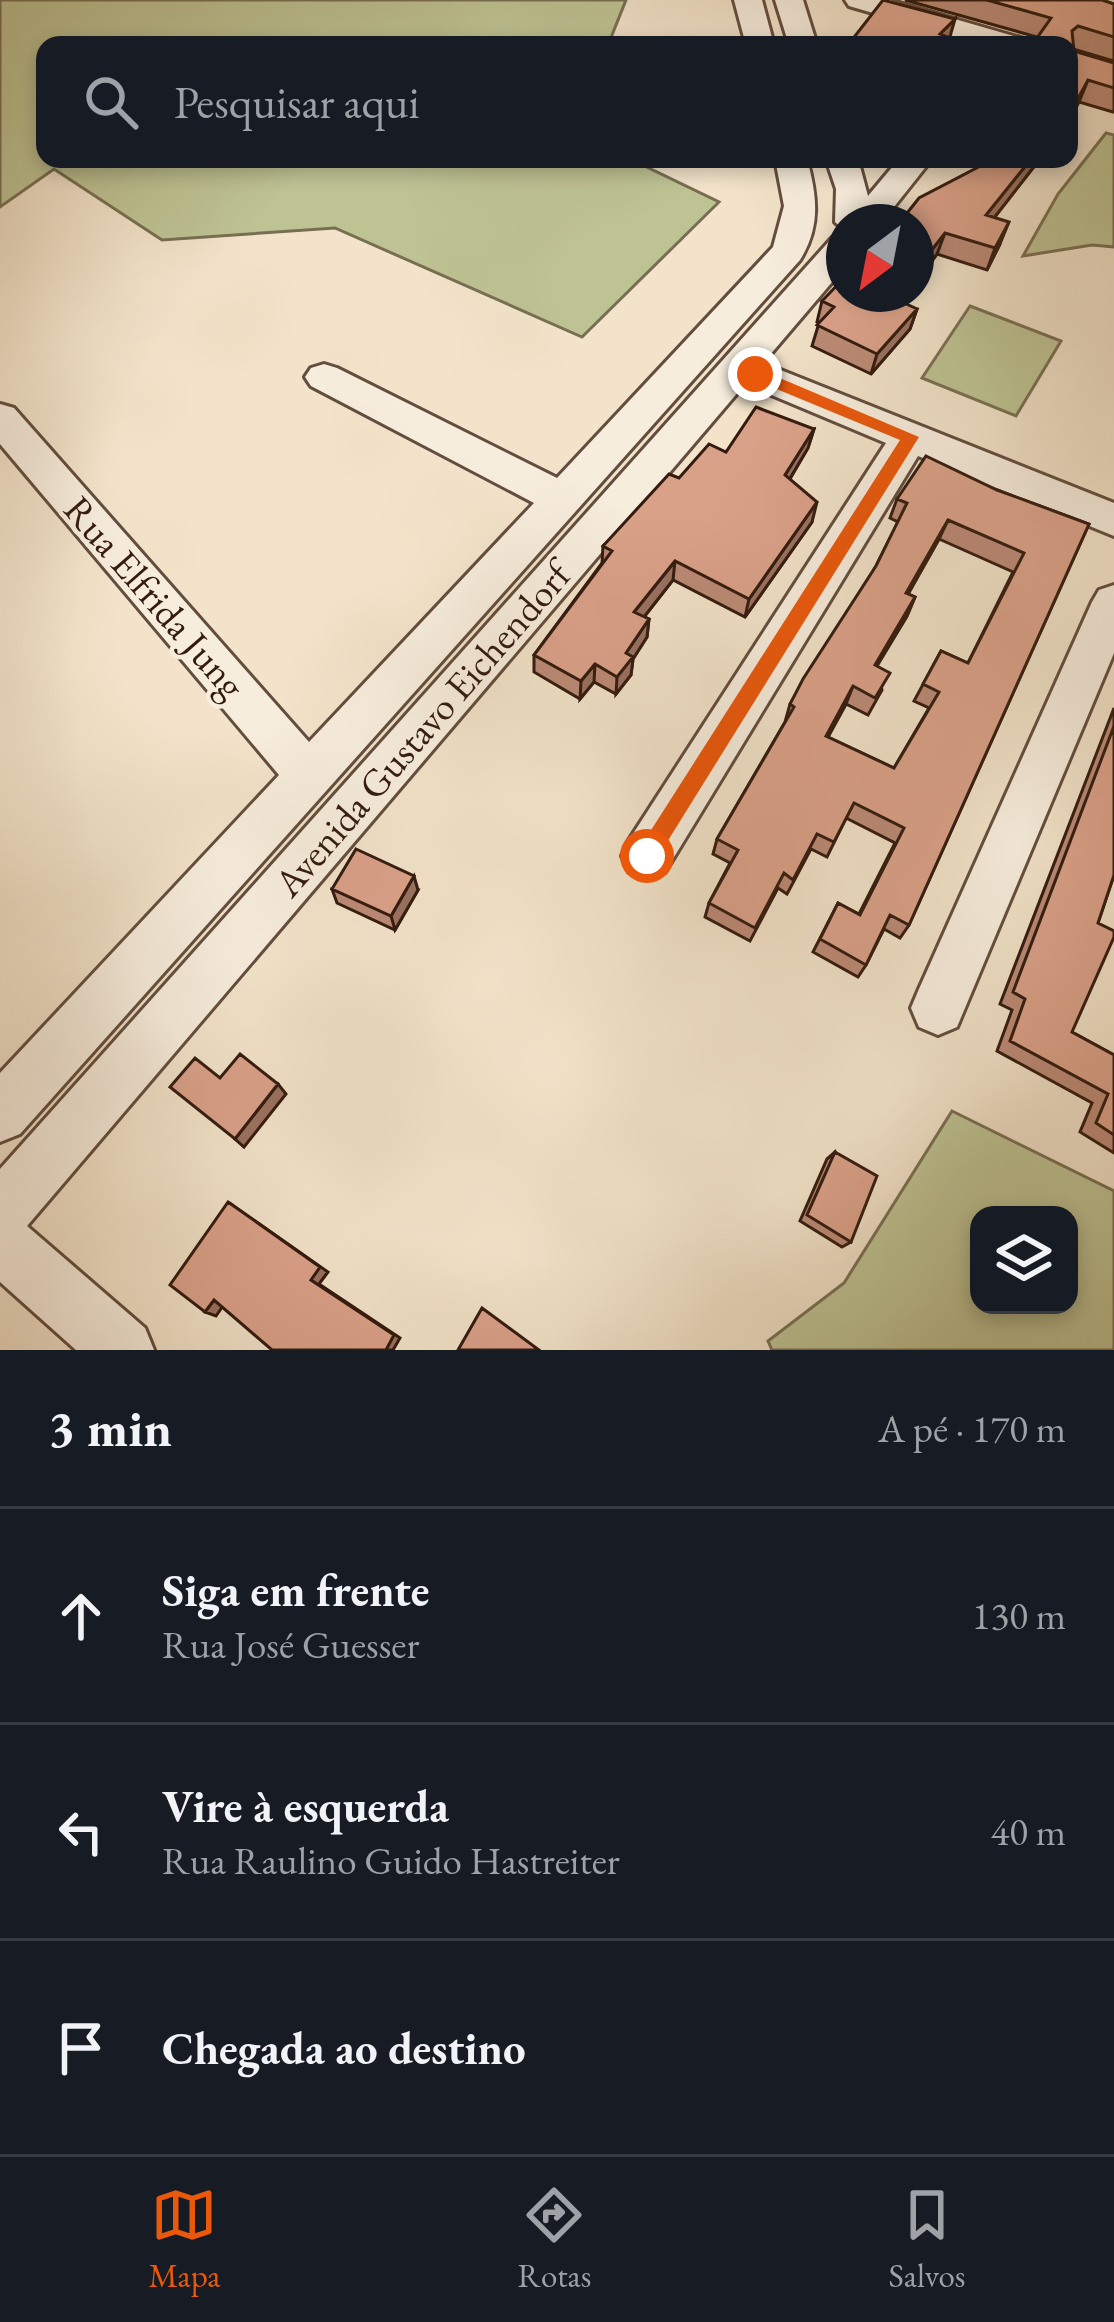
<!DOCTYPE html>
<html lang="pt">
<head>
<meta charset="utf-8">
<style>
	body { margin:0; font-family:"EB Garamond",serif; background:#20242c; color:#f1f3f6 }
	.controls { position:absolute; right:36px; bottom:36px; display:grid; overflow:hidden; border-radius:24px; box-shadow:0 6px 18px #0003 }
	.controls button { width:108px; height:108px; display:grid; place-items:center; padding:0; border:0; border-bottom:3px solid #363941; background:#171b24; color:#f1f3f6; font:60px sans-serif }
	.compass { position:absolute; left:826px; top:204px; width:108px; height:108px; border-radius:50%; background:#171b24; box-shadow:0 6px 18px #0003; rotate:212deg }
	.stop { position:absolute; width:36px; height:36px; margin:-27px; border:9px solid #ea580c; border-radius:50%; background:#fff }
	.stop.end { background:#ea580c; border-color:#fff; box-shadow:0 3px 12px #0008 }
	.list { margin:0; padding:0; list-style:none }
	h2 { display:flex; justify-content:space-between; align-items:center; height:156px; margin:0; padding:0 48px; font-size:51px }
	h2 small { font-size:39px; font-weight:400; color:#9ea1a6 }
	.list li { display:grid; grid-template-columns:78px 1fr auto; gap:36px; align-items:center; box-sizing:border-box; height:216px; padding:0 48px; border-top:3px solid #363941 }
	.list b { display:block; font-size:45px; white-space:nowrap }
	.list p { margin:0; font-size:39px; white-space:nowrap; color:#9ea1a6 }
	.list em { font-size:39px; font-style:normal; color:#9ea1a6 }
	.icon { flex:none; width:66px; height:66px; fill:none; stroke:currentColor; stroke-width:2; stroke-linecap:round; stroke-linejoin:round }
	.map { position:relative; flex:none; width:1114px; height:1350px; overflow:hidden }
	.search { position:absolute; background:#171b24; box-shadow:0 6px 18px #0003; left:36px; right:36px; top:36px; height:132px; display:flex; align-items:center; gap:30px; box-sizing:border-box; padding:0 42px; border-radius:24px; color:#9ea1a6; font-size:45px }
	.sheet { height:804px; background:#171b24 }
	nav { display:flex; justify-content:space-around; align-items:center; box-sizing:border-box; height:168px; border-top:3px solid #363941; background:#171b24; font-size:33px; color:#9ea1a6 }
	nav a { display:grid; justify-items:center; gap:6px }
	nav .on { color:#ea580c }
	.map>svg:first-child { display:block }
</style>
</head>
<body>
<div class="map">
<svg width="1114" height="1350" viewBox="0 0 1114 1350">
	<rect width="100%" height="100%" fill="#f2e3ca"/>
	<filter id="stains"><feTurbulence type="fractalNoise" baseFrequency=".00167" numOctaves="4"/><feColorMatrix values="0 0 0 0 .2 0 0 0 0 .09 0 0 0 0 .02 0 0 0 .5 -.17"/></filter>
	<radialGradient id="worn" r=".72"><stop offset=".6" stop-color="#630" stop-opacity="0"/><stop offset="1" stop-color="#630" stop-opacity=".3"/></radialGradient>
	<!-- green -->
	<path fill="#bec394" stroke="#786f52" stroke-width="3" fill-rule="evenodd" d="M0 0H626L608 45H45V159H630L719 202 582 337 335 228 162 240 54 169 0 207Z
		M1106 133 1114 135V247L1092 245 1023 256 1058 194Z
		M970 306 1061 341 1016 416 922 378Z
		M952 1111 1114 1191V1350H772L768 1341 844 1283ZM979 1215H1069V1305H979Z"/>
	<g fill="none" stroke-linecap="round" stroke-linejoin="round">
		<defs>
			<path id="minor" d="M734 0H762L774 45H746Z
				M775 0H803L817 45H789Z
				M845 0H889L1024 39 1028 45H983L849 6Z
				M775 159H807C817 196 821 226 800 260L20 1134 0 1142V1073L279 775 0 444V404L14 408 309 742 534 503 311 386 305 377 311 368 324 364 337 368 557 478 773 247 784 206Z
				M826 159H858L868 196 899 159H932L882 222H844V230L835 222 836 189Z
				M844 235V268L763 363 1114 503V536L918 456 665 872 647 879 629 872 622 856 629 840 886 443 745 384 27 1226 145 1328 154 1350H76L0 1282V1169L832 238Z
				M1114 585V653L957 1027 938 1035 919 1027 911 1008 919 989 1092 602 1099 590Z"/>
		</defs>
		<!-- minor casing -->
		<use href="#minor" stroke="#634d3e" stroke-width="6"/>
		<!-- minor -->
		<use href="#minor" fill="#f7eddd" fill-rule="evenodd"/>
	</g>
	<!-- wall -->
	<path fill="#bb8a76" stroke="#331b0f" stroke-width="3" fill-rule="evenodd" d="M905 0H1102L1114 4V61L1073 49 1074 51 1114 63V111L1113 112 1079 102 1037 37Z
		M990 159H1040L994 218 1000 244 987 270 937 254 920 277 916 276V222Z
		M822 301 917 309 910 329 871 374 812 346 819 323 817 322Z
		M814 429 808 448 790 479 812 522 745 617 673 580 644 617 649 619 647 637 633 659 631 675 616 694 594 682 580 699 534 672V655L602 563 603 546 679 478 726 452Z
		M997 490 1089 524 909 925 900 938 884 929 866 965 858 977 813 952 838 903 859 914 895 843 846 818 827 857 811 849 787 894 778 888 750 941 705 917 709 903 730 863 713 854 717 839 785 722 790 704 876 566 898 522 890 518 897 499ZM939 539 1013 572 968 663 941 651 914 701 929 708 894 768 828 737 846 704 868 715 882 690 877 666 907 616 915 597 908 594Z
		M1114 708V875L1098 923 1072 1032 1114 1055V1153L1080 1132 1092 1103 997 1051 1012 1010 1000 1004Z
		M332 889 418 890 395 930 337 903Z
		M835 1152 851 1242 842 1247 800 1221 827 1159Z"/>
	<!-- shaded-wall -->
	<path fill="#997160" stroke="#331b0f" stroke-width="3" d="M955 19 949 40 940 34Z
		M1088 80 1079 102 1069 121V115Z
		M1031 159H1040L979 237 986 215Z
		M1009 222 1000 244 987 270 995 248Z
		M945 233 937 254 920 277 927 256Z
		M917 309 910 329 871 374 877 354Z
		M814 429 808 448 780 495 785 475Z
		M817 502 812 522 745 617 749 599Z
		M948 520 939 539 898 612 906 593Z
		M675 561 673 580 633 631 634 612Z
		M915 597 907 616 867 682 875 665Z
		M649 619 647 637 633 659 631 675 616 694 617 677 626 653Z
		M595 664 594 682 580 699 581 681Z
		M853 686 846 704 819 753 826 736Z
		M414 876 418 890 395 930 391 916Z
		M278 1084 286 1094 244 1147 235 1139Z
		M228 1202 328 1272 319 1284 400 1338 393 1350H386Z
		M214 1300 225 1303 216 1316 205 1312Z"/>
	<!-- building -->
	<path fill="#daa189" stroke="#331b0f" stroke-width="3" fill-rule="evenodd" d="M883 0 955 19 940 34 952 39 945 45H848Z
		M987 0H1102L1114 4V37L1078 26 1072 31 1074 51 1114 63V88L1088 80 1069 115V45H1032L1051 18Z
		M990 159H1031L986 215 1009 222 995 248 945 233 927 256 916 251V222H900L919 198 986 163Z
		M844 278V294H885L917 309 877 354 817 325 834 307 822 301Z
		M756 407 814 429 785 475 817 502 749 599 675 561 634 612 649 619 626 653 633 657 617 677 595 664 581 681 534 655 612 551 603 546 669 474 679 478 709 444 726 452Z
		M926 456 997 490 1089 524 909 925 890 915 866 965 820 939 838 903 860 915 904 828 854 803 834 842 817 834 793 880 784 873 755 928 709 903 738 850 717 839 794 707 790 704 803 679 876 566 907 503 897 499ZM948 520 1024 553 968 663 941 651 923 684 939 692 894 768 826 736 853 686 875 698 890 673 875 665 915 597 906 593Z
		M1114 726V875L1098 923 1114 931V937L1072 1032 1114 1055V1135L1096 1123 1108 1094 1010 1041 1025 999 1013 992Z
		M356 849 414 876 391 916 332 889Z
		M240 1054 278 1084 235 1139 170 1087 195 1058 220 1078Z
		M835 1152 877 1176 851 1242 807 1215Z
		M228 1202 320 1267 311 1280 394 1335 386 1350H272L214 1300 205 1312 170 1285Z
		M482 1308 539 1350H458Z"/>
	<!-- route -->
	<path fill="#ea580c" d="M750 370H761L919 437 654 863 647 866 639 863V849L900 440 750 378Z"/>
	<g text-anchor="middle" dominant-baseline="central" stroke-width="9" stroke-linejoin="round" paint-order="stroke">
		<!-- street labels -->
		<g font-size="39" fill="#331b0f" stroke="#f7eddd">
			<text transform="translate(155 597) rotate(49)">Rua Elfrida Jung</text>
			<text transform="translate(422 729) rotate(-49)">Avenida Gustavo Eichendorf</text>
		</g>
	</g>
	<rect width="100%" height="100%" filter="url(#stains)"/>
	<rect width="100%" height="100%" fill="url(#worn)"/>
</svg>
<div class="controls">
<button><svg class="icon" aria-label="layers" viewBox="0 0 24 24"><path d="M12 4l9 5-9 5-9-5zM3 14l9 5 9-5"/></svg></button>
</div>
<svg class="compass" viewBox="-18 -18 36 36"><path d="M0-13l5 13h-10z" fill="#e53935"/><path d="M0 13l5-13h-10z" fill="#9ea1a6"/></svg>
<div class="stop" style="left:647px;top:856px"></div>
<div class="stop end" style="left:755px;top:374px"></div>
<div class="search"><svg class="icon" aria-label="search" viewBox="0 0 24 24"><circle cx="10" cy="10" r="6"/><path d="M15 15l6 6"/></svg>Pesquisar aqui</div>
</div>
<section class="sheet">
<h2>3 min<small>A pé · 170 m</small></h2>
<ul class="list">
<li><svg class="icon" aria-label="ahead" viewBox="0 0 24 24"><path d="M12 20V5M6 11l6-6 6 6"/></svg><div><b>Siga em frente</b><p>Rua José Guesser</p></div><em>130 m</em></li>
<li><svg class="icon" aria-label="left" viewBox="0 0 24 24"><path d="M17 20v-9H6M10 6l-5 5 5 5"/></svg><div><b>Vire à esquerda</b><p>Rua Raulino Guido Hastreiter</p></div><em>40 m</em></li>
<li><svg class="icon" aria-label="arrive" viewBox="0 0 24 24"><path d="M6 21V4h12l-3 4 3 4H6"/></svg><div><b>Chegada ao destino</b></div></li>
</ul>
</section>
<nav>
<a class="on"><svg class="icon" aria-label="map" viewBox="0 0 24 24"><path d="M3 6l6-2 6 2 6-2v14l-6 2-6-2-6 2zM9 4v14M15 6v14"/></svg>Mapa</a>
<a><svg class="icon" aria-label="directions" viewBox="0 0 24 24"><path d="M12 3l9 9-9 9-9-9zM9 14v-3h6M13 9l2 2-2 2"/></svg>Rotas</a>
<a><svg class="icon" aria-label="saved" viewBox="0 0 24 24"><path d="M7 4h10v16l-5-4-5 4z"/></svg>Salvos</a>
</nav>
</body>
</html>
